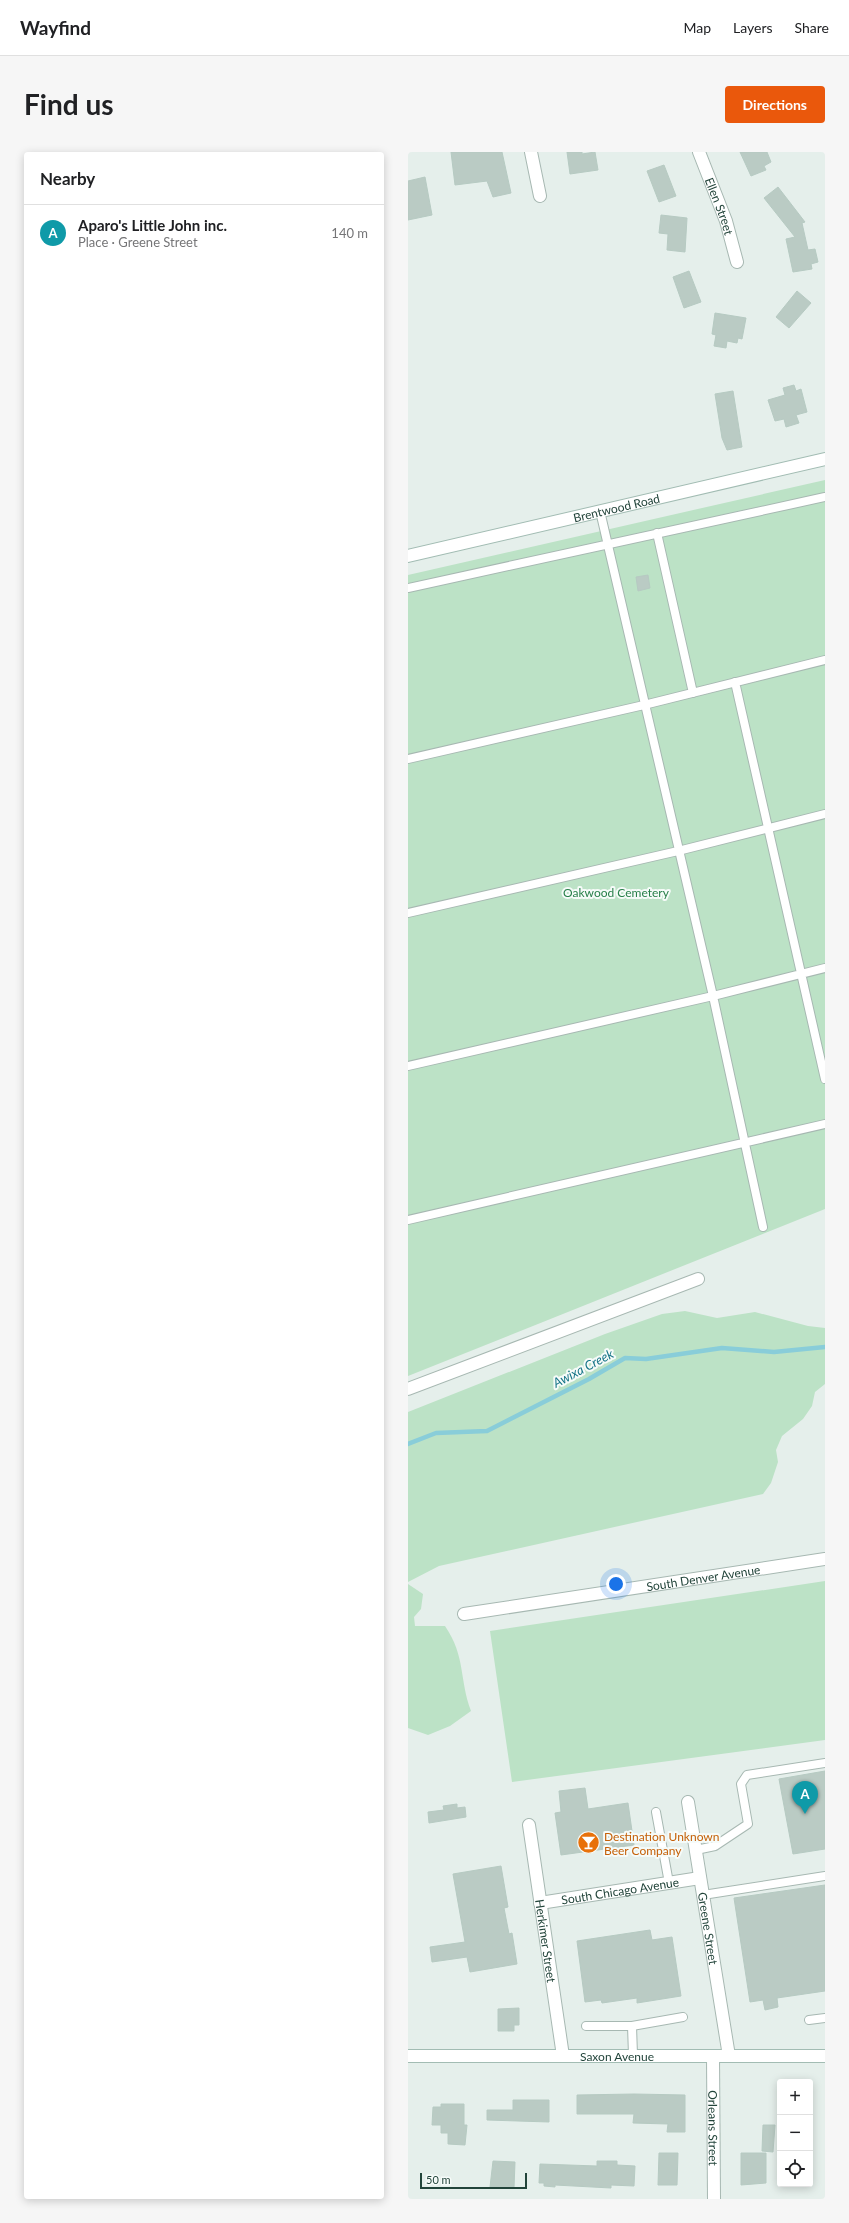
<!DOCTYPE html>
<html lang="en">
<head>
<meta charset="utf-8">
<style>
	body { margin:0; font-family:Lato,sans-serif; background:#f6f6f6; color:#202124 }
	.controls { position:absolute; right:12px; bottom:12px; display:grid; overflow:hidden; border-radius:4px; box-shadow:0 2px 10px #0003 }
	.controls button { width:36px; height:36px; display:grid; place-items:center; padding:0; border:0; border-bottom:1px solid #e0e0e0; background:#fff; color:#202124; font:20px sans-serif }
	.scale { position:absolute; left:12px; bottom:10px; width:107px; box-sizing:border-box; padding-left:4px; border:2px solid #22443a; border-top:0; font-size:11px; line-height:14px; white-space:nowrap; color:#22443a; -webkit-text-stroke:3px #f6fbf9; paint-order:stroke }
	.you { position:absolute; left:208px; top:1432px; width:14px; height:14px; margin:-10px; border:3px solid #fff; border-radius:50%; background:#1a73e8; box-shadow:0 0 0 6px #1a73e833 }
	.badge { display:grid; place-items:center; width:26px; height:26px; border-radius:50%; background:#ea580c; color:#fff; font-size:13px; font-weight:700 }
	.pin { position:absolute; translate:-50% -33px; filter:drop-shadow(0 1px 2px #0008) }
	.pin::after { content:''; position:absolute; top:21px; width:14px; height:12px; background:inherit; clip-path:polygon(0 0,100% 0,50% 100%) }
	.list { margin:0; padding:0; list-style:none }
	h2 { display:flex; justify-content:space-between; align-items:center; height:52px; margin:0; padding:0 16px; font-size:17px }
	h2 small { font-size:13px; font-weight:400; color:#757577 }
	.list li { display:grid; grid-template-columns:26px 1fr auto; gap:12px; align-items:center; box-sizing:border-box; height:56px; padding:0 16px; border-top:1px solid #e0e0e0 }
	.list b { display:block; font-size:15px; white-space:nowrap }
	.list p { margin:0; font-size:13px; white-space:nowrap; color:#757577 }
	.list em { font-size:13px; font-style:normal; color:#757577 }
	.icon { flex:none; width:22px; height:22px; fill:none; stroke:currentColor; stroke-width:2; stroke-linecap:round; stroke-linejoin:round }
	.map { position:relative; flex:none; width:417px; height:2047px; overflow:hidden; border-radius:4px }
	header { display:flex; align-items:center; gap:24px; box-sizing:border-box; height:56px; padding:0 20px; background:#fff; border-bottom:1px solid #e0e0e0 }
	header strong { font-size:19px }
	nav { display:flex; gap:22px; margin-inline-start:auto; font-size:14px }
	.intro { display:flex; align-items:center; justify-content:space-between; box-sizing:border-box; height:96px; padding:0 24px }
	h1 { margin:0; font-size:28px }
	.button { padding:10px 18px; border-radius:4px; background:#ea580c; color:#fff; font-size:14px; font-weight:700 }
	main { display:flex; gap:24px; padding:0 24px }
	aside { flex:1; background:#fff; border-radius:4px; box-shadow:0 2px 10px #0003 }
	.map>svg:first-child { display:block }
</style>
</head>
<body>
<header>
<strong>Wayfind</strong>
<nav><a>Map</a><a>Layers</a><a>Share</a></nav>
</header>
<div class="intro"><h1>Find us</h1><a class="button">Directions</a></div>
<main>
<aside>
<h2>Nearby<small></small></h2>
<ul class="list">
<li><span class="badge" style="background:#0f9aa8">A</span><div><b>Aparo's Little John inc.</b><p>Place · Greene Street</p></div><em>140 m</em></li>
</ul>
</aside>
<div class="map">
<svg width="417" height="2047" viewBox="0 0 417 2047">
	<rect width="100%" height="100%" fill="#e5efeb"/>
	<!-- green -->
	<path fill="#bce2c6" d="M417 328V1057L0 1224V423Z
		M277 1159 309 1166 347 1160 400 1174 417 1176V1232L407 1240 404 1254 395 1267 374 1284 368 1298 370 1310 363 1331 355 1342 31 1414 0 1430V1260L197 1182 254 1162Z
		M417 1429V1588L104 1630 82 1479Z
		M0 1432 15 1442 13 1457 6 1465 7 1474H37C58 1505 51 1527 63 1559L42 1574 20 1583 0 1576Z"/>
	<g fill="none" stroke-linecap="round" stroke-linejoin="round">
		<!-- stream -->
		<path stroke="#89cdd9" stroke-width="4.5" d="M0 1292 28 1281 79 1279 181 1227 217 1206 238 1207 314 1196 366 1200 417 1195"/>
	</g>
	<!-- building -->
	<path fill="#bacbc4" stroke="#b6cac2" d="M43 0H94L103 41 85 45 79 29 47 33Z
		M159 0H174V2L187 0 190 18 162 22Z
		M332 0H359L363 10 356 14 358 18 343 24Z
		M256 13 268 44 251 50 239 19Z
		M17 25 24 63 0 68V29Z
		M370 35 397 70 394 71 400 98 407 97 410 110 403 112 404 117 385 120 378 87 387 85 356 46Z
		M253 63 279 66 277 100 259 98 260 82 251 81Z
		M281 119 293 150 276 156 265 125Z
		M389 139 403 151 381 176 368 165Z
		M307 161 338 166 334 187 330 186 329 191 319 189 318 196 306 194 308 183 304 182Z
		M386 233 388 239 393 237 399 260 388 263 391 271 378 275 376 267 367 269 360 248 377 243 375 236Z
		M325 239 334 295 319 298 314 286 307 242Z
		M240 423 242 436 230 439 228 425Z
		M417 1619V1697L385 1702 371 1627Z
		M177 1636 180 1657 220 1651 226 1693 153 1703 147 1661 153 1660 151 1639Z
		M49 1652V1656L57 1655 58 1665 21 1671 20 1660 36 1658 35 1654Z
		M93 1714 100 1755 96 1756 101 1782 104 1781 109 1812 62 1820 59 1805 24 1810 22 1795 57 1790 45 1722Z
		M417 1733V1839L369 1846 370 1855 357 1858 355 1848 342 1850 326 1746Z
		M242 1778 244 1788 264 1785 273 1844 229 1851V1846L194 1851 193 1848 177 1850 169 1789Z
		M111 1856V1873H106V1879H90V1857Z
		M226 1942 277 1943V1980H259L260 1972 225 1971 226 1962H169V1943Z
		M105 1948H141V1970L79 1968V1958H105Z
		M33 1952H56V1973H59L57 1993 40 1992V1981H33V1973H24L25 1955H33Z
		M355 1973H367L365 2000 354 1999Z
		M251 2001H270L269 2033H250Z
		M333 2001H358V2031L333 2033Z
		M85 2009 107 2010 106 2036 82 2035Z
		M189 2009H209V2013L227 2014 226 2034 203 2033V2036L147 2033V2035L136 2034V2031H131L132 2012 189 2014Z"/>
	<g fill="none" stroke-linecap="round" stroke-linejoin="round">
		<defs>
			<path id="lane" d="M192 359 305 844 355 1075
				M249 381 285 541
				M0 436 417 345
				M327 530 417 927
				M0 607 236 553 417 508
				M0 761 270 699 417 662
				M0 914 305 844 417 816
				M0 1068 417 972
				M248 1660 261 1731
				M288 1698 307 1694 340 1672 333 1632 339 1623 417 1611
				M295 1743 417 1724
				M401 1868 417 1866
				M178 1874H224
				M225 1903 224 1874 275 1865"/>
			<g id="street">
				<path d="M123 0 132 44"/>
				<path id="s1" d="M291 0 318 69 329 110"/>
				<path d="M0 1237 290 1127"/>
				<path id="s2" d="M56 1462 417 1407"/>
				<path id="s3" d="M280 1650 321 1904"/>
				<path id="s4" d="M121 1673 155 1904"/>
				<path id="s5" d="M132 1751 292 1726"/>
				<path id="s6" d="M305 1904 306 2047"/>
			</g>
			<g id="secondary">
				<path id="s7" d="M0 404 417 307"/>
				<path id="s8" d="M0 1904H417"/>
			</g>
		</defs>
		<!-- lane casing -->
		<use href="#lane" stroke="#a7b8b2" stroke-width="10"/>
		<!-- street casing -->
		<use href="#street" stroke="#a7b8b2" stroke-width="14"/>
		<!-- secondary casing -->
		<use href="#secondary" stroke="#a2bcb3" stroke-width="14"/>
		<!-- lane -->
		<use href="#lane" stroke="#fff" stroke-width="8"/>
		<!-- street -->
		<use href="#street" stroke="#fff" stroke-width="12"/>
		<!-- secondary -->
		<use href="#secondary" stroke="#fff" stroke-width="12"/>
	</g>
	<!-- icons -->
	<defs>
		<symbol id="bar-disc" viewBox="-11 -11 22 22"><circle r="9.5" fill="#e8710a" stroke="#f6fbf9"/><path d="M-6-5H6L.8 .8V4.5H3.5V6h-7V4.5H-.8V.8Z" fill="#fff"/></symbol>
	</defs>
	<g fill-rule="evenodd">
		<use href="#bar-disc" x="168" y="1678" width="25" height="25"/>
	</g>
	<g text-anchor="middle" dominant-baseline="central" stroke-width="4" stroke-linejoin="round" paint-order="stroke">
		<!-- street labels -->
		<g font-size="12" fill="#22443a" stroke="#f6fbf9">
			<text stroke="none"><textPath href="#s1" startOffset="58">Ellen Street</textPath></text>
			<text stroke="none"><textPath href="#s7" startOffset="214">Brentwood Road</textPath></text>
			<text stroke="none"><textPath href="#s2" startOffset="242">South Denver Avenue</textPath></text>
			<text stroke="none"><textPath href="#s5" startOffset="81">South Chicago Avenue</textPath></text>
			<text stroke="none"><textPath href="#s3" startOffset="128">Greene Street</textPath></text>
			<text stroke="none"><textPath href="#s4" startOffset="117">Herkimer Street</textPath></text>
			<text stroke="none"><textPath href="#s8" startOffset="209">Saxon Avenue</textPath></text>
			<text stroke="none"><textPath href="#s6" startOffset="72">Orleans Street</textPath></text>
		</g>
		<!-- park labels -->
		<g font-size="12" fill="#277f49" stroke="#f6fbf9">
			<text x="208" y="740">Oakwood Cemetery</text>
		</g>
		<!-- food labels -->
		<g font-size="12" fill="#c56008" stroke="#f6fbf9" text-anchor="start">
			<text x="196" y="1684">Destination Unknown<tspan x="196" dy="14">Beer Company</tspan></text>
		</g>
		<!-- water labels -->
		<g font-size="13" font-style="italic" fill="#157487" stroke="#f6fbf9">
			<text transform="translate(175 1216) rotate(-28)">Awixa Creek</text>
		</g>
	</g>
</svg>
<div class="controls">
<button>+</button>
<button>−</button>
<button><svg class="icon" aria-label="locate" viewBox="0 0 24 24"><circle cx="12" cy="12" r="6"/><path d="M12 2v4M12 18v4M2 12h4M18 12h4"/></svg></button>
</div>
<div class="scale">50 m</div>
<div class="you"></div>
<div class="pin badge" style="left:397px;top:1662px;background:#0f9aa8">A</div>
</div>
</main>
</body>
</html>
